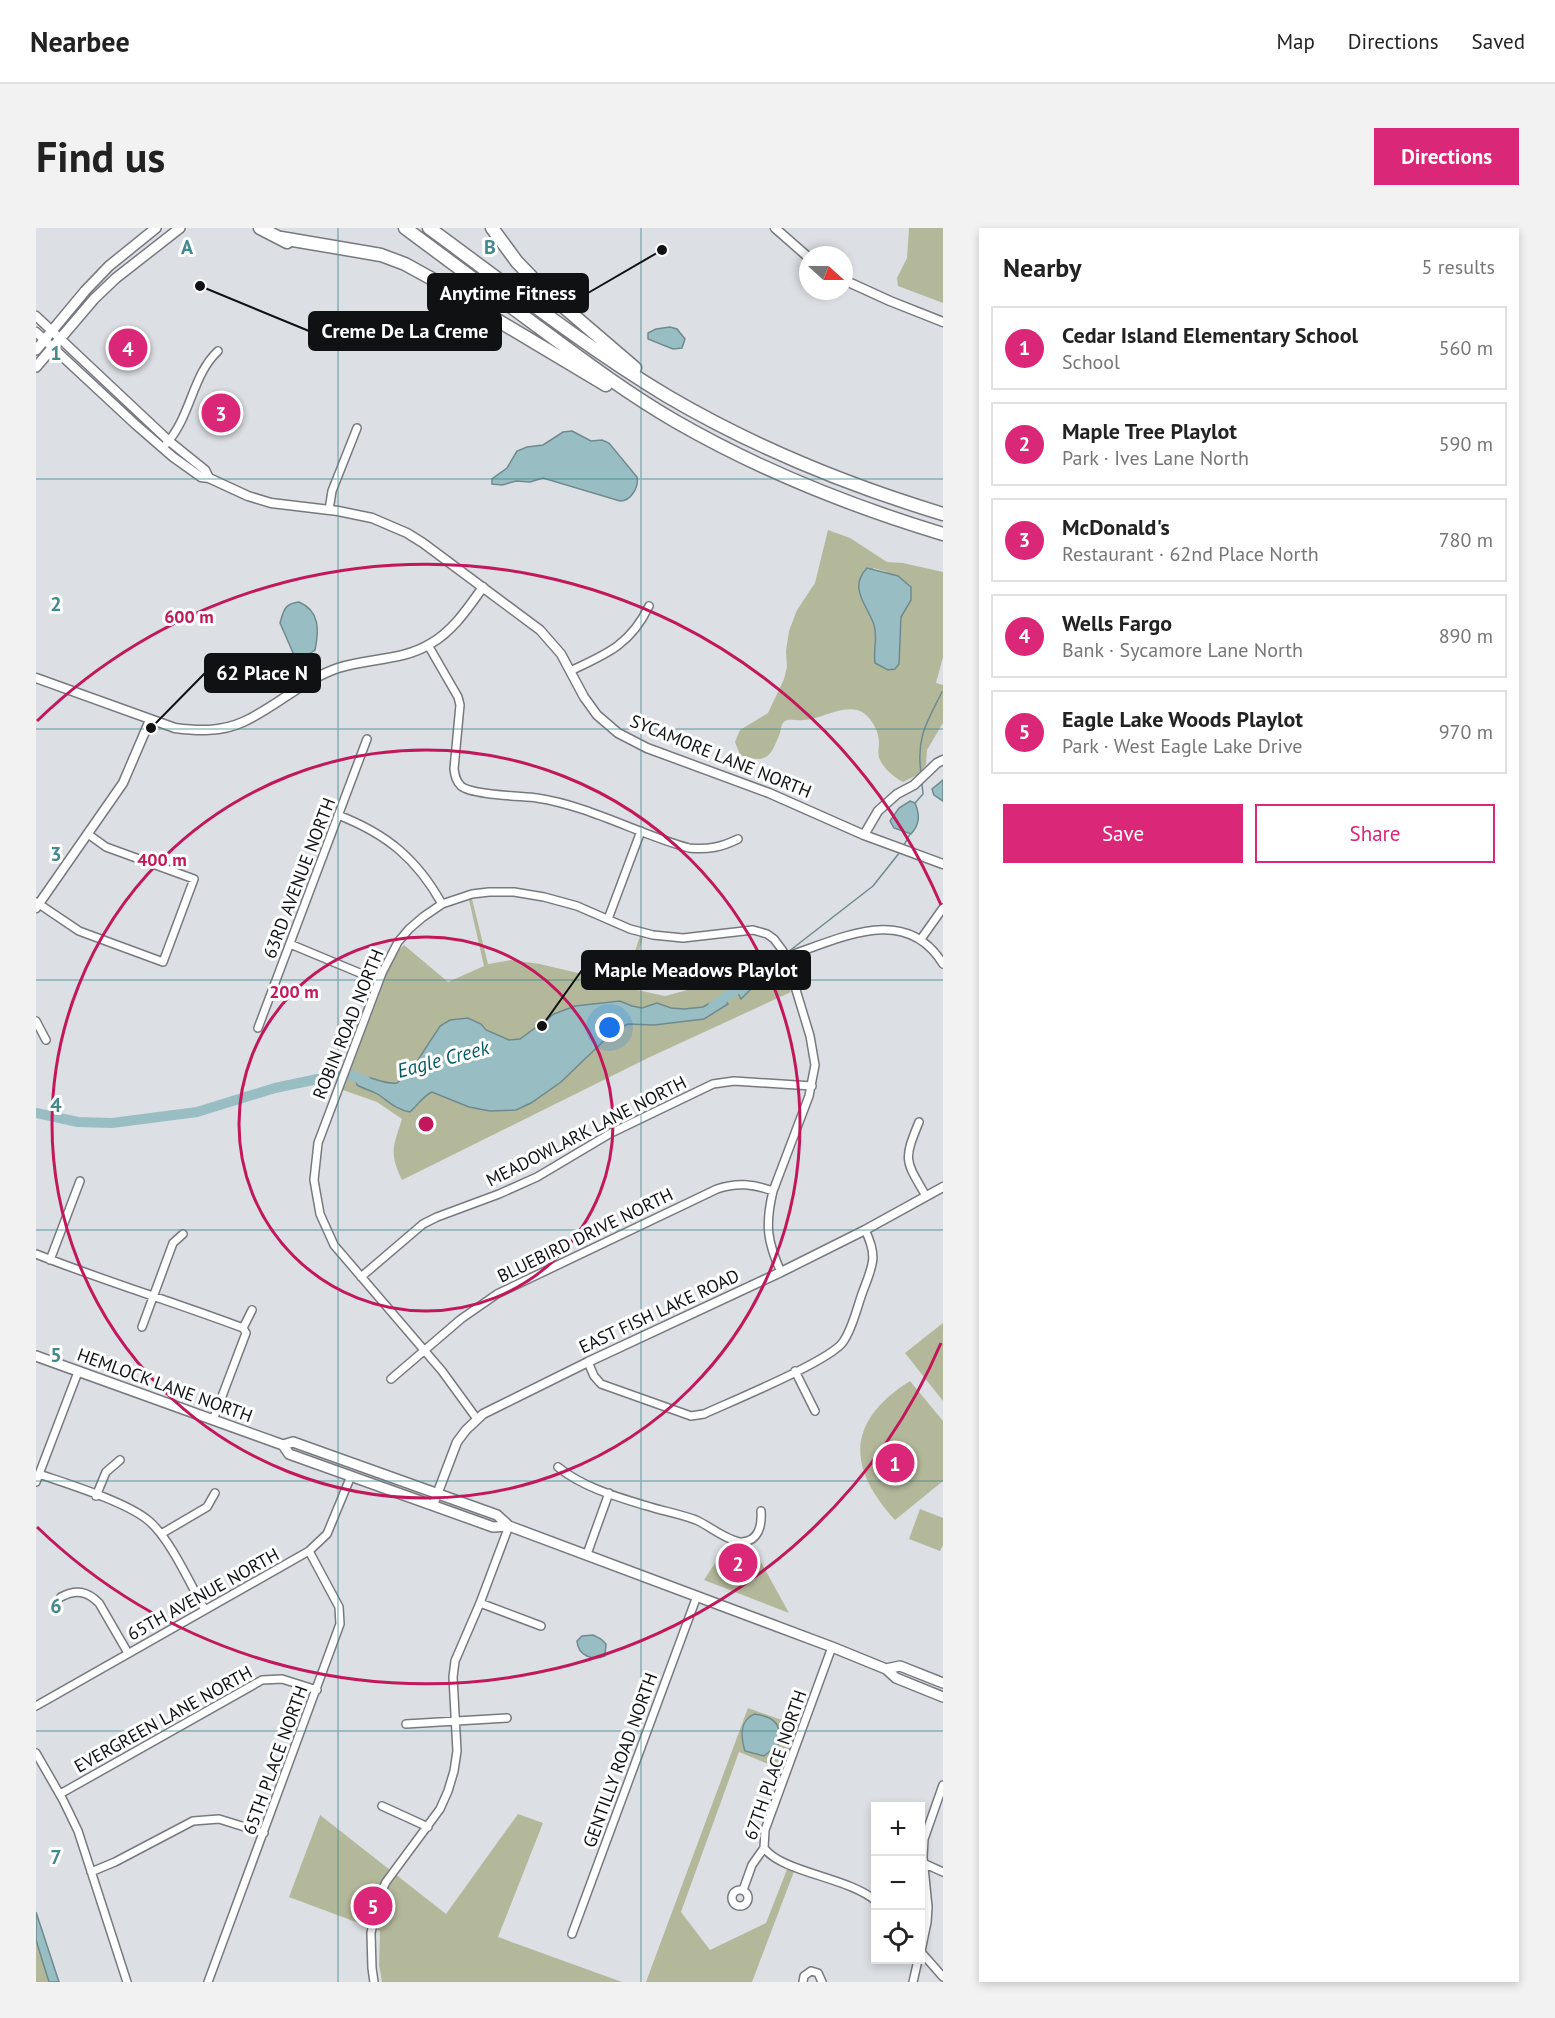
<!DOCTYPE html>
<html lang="en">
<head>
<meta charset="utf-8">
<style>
	body { margin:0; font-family:"PT Sans",sans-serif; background:#f2f2f2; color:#222 }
	.controls { position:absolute; right:18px; bottom:18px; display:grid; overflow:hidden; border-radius:0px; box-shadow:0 3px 9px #0003 }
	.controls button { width:54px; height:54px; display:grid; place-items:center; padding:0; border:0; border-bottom:2px solid #e0e0e0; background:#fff; color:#222; font:30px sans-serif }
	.compass { position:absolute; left:763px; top:18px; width:54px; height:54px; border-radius:50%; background:#fff; box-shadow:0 3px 9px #0003; rotate:111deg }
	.you { position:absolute; left:574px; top:800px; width:21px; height:21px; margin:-15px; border:4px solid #fff; border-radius:50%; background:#1a73e8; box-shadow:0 0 0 9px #1a73e833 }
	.badge { display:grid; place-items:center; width:39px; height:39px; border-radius:50%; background:#db2777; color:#fff; font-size:20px; font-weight:700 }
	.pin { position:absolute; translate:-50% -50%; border:3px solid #fff; box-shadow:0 2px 6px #0006 }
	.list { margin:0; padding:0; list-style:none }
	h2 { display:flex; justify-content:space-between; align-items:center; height:78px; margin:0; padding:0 24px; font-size:26px }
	h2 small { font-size:20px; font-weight:400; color:#767676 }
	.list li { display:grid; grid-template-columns:39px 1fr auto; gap:18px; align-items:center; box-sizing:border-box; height:84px; margin:0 12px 12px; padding:0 12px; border:2px solid #e0e0e0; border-radius:0px }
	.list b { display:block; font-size:22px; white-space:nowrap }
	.list p { margin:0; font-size:20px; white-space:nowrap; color:#767676 }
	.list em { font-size:20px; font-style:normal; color:#767676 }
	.actions { display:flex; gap:12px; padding:18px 24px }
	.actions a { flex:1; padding:14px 0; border:2px solid #db2777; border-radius:0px; text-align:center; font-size:21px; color:#db2777 }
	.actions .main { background:#db2777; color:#fff }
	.icon { flex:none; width:33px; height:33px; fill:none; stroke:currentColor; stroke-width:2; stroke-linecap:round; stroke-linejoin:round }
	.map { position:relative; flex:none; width:907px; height:1754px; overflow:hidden; border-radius:0px }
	header { display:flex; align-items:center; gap:36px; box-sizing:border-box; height:84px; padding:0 30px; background:#fff; border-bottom:2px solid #e0e0e0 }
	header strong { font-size:28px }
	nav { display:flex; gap:33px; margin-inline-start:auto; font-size:21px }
	.intro { display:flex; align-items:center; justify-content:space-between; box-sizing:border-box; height:144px; padding:0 36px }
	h1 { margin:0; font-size:42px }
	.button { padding:15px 27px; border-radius:0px; background:#db2777; color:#fff; font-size:21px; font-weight:700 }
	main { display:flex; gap:36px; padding:0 36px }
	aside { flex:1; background:#fff; border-radius:0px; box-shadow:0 3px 9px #0003 }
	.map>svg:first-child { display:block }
</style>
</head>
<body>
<header>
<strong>Nearbee</strong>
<nav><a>Map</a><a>Directions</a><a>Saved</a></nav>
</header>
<div class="intro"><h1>Find us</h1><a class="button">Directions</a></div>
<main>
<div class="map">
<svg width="907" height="1754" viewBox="0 0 907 1754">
	<rect width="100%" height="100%" fill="#dcdfe4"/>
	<!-- green -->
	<path fill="#b4b89b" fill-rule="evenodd" d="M873 0H907V75L862 58 861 50 871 30Z
		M792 302 814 310 851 334 867 335 907 344V429L900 455 907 457V495L891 522 890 537 881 547 867 554C858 549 849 542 844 532 841 526 843 521 843 514 843 502 833 485 821 482 801 478 785 492 767 492 761 493 754 490 749 493 745 496 745 501 744 505 734 530 731 536 704 527L699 514 704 502 732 485 748 451 751 439 750 423 753 403 761 382 779 355ZM838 340 851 344 875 372 865 389 863 423 838 430C840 419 842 406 837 396 832 383 824 374 823 360Z
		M436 671 452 736 475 732 504 736 588 756 604 708 607 709 592 760 629 768 718 744 741 723 755 764 614 829 366 952C353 925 357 919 366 891L341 874 307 862 353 740 362 723 368 717 412 754 448 738 433 672Z
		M907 1095V1173L869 1125Z
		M874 1153 907 1193V1253L859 1292C810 1238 811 1193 874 1153Z
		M884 1281 907 1290V1317L904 1323 873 1311Z
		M692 1315 706 1318 715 1316 753 1385 668 1352Z
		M712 1480 763 1498 747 1542 703 1524 645 1684 674 1722 730 1695 752 1639 759 1641 716 1754H610Z
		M482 1586 507 1595 462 1709 586 1754H346L343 1737 344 1703 253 1669 284 1587 410 1686Z
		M0 1704 18 1754H0Z"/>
	<!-- water -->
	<path fill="#98bec3" stroke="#6f8a8e" stroke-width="1.5" d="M634 99 641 101 649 111 646 120 637 121 612 111V105L620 101Z
		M536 203 555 213 566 212 573 215 601 249C603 259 595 273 584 273L507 250 494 254 480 253 466 257 456 256V251L471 240 481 223 491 219 507 217 527 204Z
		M831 340 862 348 875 359V372L865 389 863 436 859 441 852 442 839 435C837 422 842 410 838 397 831 377 812 360 831 340Z
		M263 374C284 383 283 402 279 422L266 431 258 427 244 395C248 382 248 376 263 374Z
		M907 552V573L898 567 896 561Z
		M874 573 879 575C884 587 884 596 875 606L858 600 854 593 863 580Z
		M736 733 738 738 705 771 699 760C711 749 724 743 736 733Z
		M687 768 692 776 668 791 618 797 592 796 578 803 525 854 495 875 480 882 454 883 433 879 396 864C387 868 381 878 374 884 361 882 353 874 343 867 337 863 328 861 321 857L319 848C332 845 344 857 361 855L376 841 404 798 414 792 432 790 445 796 450 802 473 812 484 811 518 786 539 778 584 773 596 778 606 780 621 775 635 780 648 781 667 779Z
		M557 1407 565 1411 570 1416 569 1428C557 1433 542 1428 541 1413L546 1408Z
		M719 1486C738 1489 745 1495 744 1515L728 1528 709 1523C705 1510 703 1492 719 1486Z
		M0 1684 23 1754H13L0 1712Z"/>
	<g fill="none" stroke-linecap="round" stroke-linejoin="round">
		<!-- stream -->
		<path stroke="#6f8a8e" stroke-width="1.5" d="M885 545C880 509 891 494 906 464
			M879 575 887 566 886 556
			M868 617 874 606
			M752 724 837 658 864 624
			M738 735 746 729"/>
		<!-- river -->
		<path stroke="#98bec3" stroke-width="10" d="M677 778 711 754
			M0 885 42 894 76 895 161 884 239 860 310 845 330 853"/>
		<defs>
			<path id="minor" d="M130 216C155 189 156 147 182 123
				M293 282 296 263 321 200
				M392 417 422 469 424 477 418 541C419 548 420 553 425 558 435 567 485 568 501 570 554 578 602 606 653 620 672 622 686 619 702 611
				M534 443C571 426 595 416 613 378
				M302 587C351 606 381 631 406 676
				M0 674 43 703 127 734 158 651 70 619 52 606
				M572 691 605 603
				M885 711 907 680
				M254 716 343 753
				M749 729C802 712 869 674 907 736
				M0 793 10 812
				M222 800 331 511
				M883 894C867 933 869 932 890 968
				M0 1026C68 1053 138 1074 207 1100
				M14 1032 44 953
				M325 1049 387 996 401 989 463 966 501 949 575 905 677 856 698 853 776 858
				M106 1099 137 1015 147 1006
				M552 1134 558 1148 565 1156 655 1188 668 1186C694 1174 794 1133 807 1114 817 1100 821 1079 827 1063 837 1037 842 1028 829 1002
				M759 1143 779 1183
				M355 1151 425 1091 461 1066 681 961C701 954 717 956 737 963
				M441 1191 406 1143 298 1017 284 986 278 952 282 915 346 745 362 714 373 701 387 689 406 676 436 666 453 664H478L508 669 541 678 594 701 617 707 647 710 717 702 731 706 738 711 747 723 754 742 774 808 779 837 773 868 737 963C729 996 731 1014 745 1044
				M177 1192 210 1105 207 1100 216 1082
				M522 1239C546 1259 581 1269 611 1278 627 1283 644 1286 660 1292 672 1297 693 1314 706 1314 723 1313 726 1297 725 1283
				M3 1246C32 1256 91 1274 113 1293 135 1312 154 1356 169 1382
				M0 1254 42 1144
				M60 1268 70 1244 84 1232
				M125 1306 171 1279 179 1265
				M551 1326 573 1265
				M25 1369C40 1361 51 1363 63 1375L92 1425
				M444 1375 505 1398
				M0 1478 273 1323 291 1306 315 1248
				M370 1496 471 1490
				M0 1525 27 1572 42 1603 91 1754
				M24 1566 226 1452 246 1451 281 1462
				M346 1578 392 1599
				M728 1620C747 1645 812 1649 840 1673
				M887 1635 907 1644
				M55 1644 79 1634 157 1593 183 1591 228 1605
				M696 1670a8 8 0 1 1 16 0a8 8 0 1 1-16 0Z
				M707 1662 716 1637 728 1620 729 1602 796 1419
				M536 1706 661 1368
				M885 1723 891 1694 892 1679 887 1629 888 1611 907 1557
				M885 1724 907 1749
				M172 1754 304 1396 303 1379 273 1323
				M338 1754 336 1740 335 1705 342 1671 350 1654 404 1581 412 1563 418 1543 421 1523 417 1449 419 1433 444 1375 473 1298
				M767 1754 768 1748 775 1743 782 1745 786 1754
				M877 1754 882 1732"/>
			<path id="tertiary" d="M739 0 772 29
				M808 52 854 73 907 94
				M0 88 133 213 169 242 173 250
				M0 104 99 196 137 229 165 249 173 250 212 268 235 275 302 283 336 290 371 305 387 315 504 402 525 426 548 469 561 487 582 505 611 520 733 565 828 607 907 636
				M0 450 139 500C162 503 185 504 207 494 240 479 267 452 302 440 333 430 366 433 394 416 417 403 432 380 447 359
				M828 607 842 583 861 566 878 557 901 535 907 532
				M0 680 87 555 114 492
				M397 1277 421 1214 430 1202 447 1186 552 1134 745 1044 829 1002 907 959"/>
			<path id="secondary" d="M0 122 49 63 73 38 120 0
				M0 139 58 71 80 50 144 0
				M0 1128 247 1217 257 1214 461 1287 473 1298 796 1419 850 1441 860 1450 907 1469
				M247 1217 253 1226 457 1299 473 1298
				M850 1441 864 1438 907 1455"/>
			<path id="motorway" d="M224 0 251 14
				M369 0C412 32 454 63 497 95 543 129 589 164 639 193 724 242 814 278 907 306
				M393 0C471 57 548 118 631 168 718 219 811 257 907 286
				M456 0 481 34 508 62 599 140
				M245 10 345 27 369 36 409 58 461 92 570 157"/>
		</defs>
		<!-- minor casing -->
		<use href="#minor" stroke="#77797e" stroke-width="10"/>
		<!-- tertiary casing -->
		<use href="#tertiary" stroke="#77797e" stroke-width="11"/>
		<!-- secondary casing -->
		<use href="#secondary" stroke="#77797e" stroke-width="12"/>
		<!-- motorway casing -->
		<use href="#motorway" stroke="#77797e" stroke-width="15"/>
		<!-- minor -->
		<use href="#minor" stroke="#fff" stroke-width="7"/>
		<!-- tertiary -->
		<use href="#tertiary" stroke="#fff" stroke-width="8"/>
		<!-- secondary -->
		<use href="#secondary" stroke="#fff" stroke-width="9"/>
		<!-- motorway -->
		<use href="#motorway" stroke="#fff" stroke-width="12"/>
	</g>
	<!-- grid -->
	<path fill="none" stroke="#41898d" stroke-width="1.5" stroke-opacity="0.55" d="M302 0V1754M605 0V1754M0 251H907M0 501H907M0 752H907M0 1002H907M0 1253H907M0 1503H907"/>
	<!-- distance rings -->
	<g fill="none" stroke="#c2185b" stroke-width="3">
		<circle cx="390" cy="896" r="187"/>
		<circle cx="390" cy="896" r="374"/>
		<path d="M905 1115A560 560 0 0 1 1 1299M1 493A560 560 0 0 1 905 677"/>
	</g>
	<g text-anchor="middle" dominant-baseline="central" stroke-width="6" stroke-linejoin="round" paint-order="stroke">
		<!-- street labels -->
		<g font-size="18" fill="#101113" stroke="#fff">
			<text transform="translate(685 528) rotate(22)">SYCAMORE LANE NORTH</text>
			<text transform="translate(263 650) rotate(-69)">63RD AVENUE NORTH</text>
			<text transform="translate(312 796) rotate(-68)">ROBIN ROAD NORTH</text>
			<text transform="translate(550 903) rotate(-27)">MEADOWLARK LANE NORTH</text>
			<text transform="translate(549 1007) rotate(-26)">BLUEBIRD DRIVE NORTH</text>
			<text transform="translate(623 1083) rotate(-25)">EAST FISH LAKE ROAD</text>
			<text transform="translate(129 1157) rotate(20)">HEMLOCK LANE NORTH</text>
			<text transform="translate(167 1366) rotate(-29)">65TH AVENUE NORTH</text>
			<text transform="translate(127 1491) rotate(-29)">EVERGREEN LANE NORTH</text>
			<text transform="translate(239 1532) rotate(-70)">65TH PLACE NORTH</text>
			<text transform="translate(584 1532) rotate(-70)">GENTILLY ROAD NORTH</text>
			<text transform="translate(739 1537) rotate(-71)">67TH PLACE NORTH</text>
		</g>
		<!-- water labels -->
		<g font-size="20" font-style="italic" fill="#065a62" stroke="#fff">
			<text transform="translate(407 831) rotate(-15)">Eagle Creek</text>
		</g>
	</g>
	<g font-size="20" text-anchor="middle" font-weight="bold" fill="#41898d" stroke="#fff" stroke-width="6" stroke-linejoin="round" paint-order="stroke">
		<text x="151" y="26">A</text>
		<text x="454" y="26">B</text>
		<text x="20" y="132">1</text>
		<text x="20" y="383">2</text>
		<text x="20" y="633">3</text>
		<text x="20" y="884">4</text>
		<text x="20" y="1134">5</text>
		<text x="20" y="1385">6</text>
		<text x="20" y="1636">7</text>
	</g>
	<circle cx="390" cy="896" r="9" fill="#c2185b" stroke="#fff" stroke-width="3"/>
	<g font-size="18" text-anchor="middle" font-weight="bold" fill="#c2185b" stroke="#fff" stroke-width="6" stroke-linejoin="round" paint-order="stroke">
		<text x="153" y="395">600 m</text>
		<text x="126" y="638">400 m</text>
		<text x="258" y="770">200 m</text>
	</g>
	<!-- callouts -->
	<path fill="none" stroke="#101113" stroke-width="2" d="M626 22L552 65M164 58L273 103M115 500L169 445M506 798L546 742"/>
	<g fill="#101113" stroke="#fff" stroke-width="2">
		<circle cx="626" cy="22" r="6"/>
		<circle cx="164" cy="58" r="6"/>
		<circle cx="115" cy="500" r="6"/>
		<circle cx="506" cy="798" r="6"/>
	</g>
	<g fill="#101113" stroke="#101113" stroke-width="2">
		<rect x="392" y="46" width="160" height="38" rx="6"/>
		<rect x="273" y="84" width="192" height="38" rx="6"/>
		<rect x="169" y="426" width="115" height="38" rx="6"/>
		<rect x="546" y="723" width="228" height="38" rx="6"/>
	</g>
	<g font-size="20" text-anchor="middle" font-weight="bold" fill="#fff">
		<text x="472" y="72">Anytime Fitness</text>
		<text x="369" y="110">Creme De La Creme</text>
		<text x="226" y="452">62 Place N</text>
		<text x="660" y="749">Maple Meadows Playlot</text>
	</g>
</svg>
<div class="controls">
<button>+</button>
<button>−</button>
<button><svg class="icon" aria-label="locate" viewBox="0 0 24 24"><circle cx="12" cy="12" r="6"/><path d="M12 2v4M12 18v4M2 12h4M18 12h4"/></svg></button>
</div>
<svg class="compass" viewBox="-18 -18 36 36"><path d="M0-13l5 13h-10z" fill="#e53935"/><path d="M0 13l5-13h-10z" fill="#767676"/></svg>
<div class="you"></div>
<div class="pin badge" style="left:859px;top:1235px">1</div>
<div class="pin badge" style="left:702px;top:1335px">2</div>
<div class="pin badge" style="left:185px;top:185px">3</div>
<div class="pin badge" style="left:92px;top:120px">4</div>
<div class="pin badge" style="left:337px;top:1678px">5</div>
</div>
<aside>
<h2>Nearby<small>5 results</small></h2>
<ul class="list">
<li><span class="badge">1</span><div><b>Cedar Island Elementary School</b><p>School</p></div><em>560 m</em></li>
<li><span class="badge">2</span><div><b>Maple Tree Playlot</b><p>Park · Ives Lane North</p></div><em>590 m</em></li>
<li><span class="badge">3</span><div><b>McDonald's</b><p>Restaurant · 62nd Place North</p></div><em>780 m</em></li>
<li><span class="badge">4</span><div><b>Wells Fargo</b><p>Bank · Sycamore Lane North</p></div><em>890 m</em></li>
<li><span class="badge">5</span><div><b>Eagle Lake Woods Playlot</b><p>Park · West Eagle Lake Drive</p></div><em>970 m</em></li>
</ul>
<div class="actions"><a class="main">Save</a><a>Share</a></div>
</aside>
</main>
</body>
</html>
